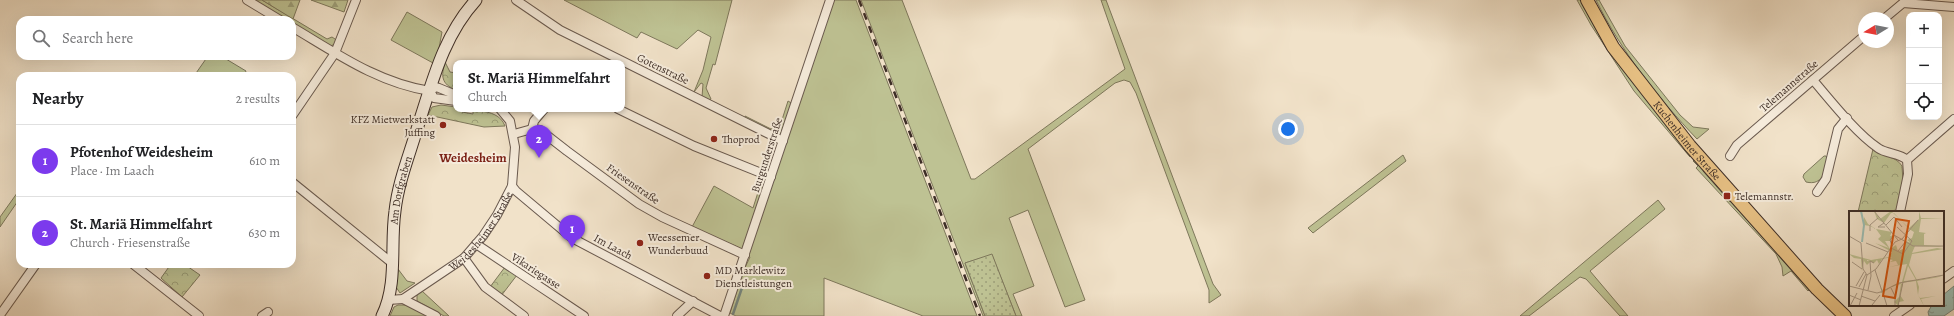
<!DOCTYPE html>
<html lang="en">
<head>
<meta charset="utf-8">
<style>
	body { margin:0; font-family:Alegreya,serif; background:#f6f6f6; color:#202124 }
	.controls { position:absolute; right:12px; top:12px; display:grid; overflow:hidden; border-radius:8px; box-shadow:0 4px 16px #0002 }
	.controls button { width:36px; height:36px; display:grid; place-items:center; padding:0; border:0; border-bottom:1px solid #e0e0e0; background:#fff; color:#202124; font:20px sans-serif }
	.compass { position:absolute; left:1858px; top:12px; width:36px; height:36px; border-radius:50%; background:#fff; box-shadow:0 4px 16px #0002; rotate:260deg }
	.you { position:absolute; left:1288px; top:129px; width:14px; height:14px; margin:-10px; border:3px solid #fff; border-radius:50%; background:#1a73e8; box-shadow:0 0 0 6px #1a73e833 }
	.badge { display:grid; place-items:center; width:26px; height:26px; border-radius:50%; background:#7c3aed; color:#fff; font-size:13px; font-weight:700 }
	.pin { position:absolute; translate:-50% -33px; filter:drop-shadow(0 1px 2px #0008) }
	.pin::after { content:''; position:absolute; top:21px; width:14px; height:12px; background:inherit; clip-path:polygon(0 0,100% 0,50% 100%) }
	.popup { position:absolute; left:453px; top:60px; width:172px; height:52px; box-sizing:border-box; display:grid; place-content:center; border-radius:8px; background:#fff; filter:drop-shadow(0 1px 3px #0005); font-size:13px; white-space:nowrap; color:#757577 }
	.popup b { font-size:15px; color:#202124 }
	.popup::after { content:''; position:absolute; left:50%; top:100%; margin-left:-8px; border:8px solid transparent; border-top-color:#fff }
	.list { margin:0; padding:0; list-style:none }
	h2 { display:flex; justify-content:space-between; align-items:center; height:52px; margin:0; padding:0 16px; font-size:17px }
	h2 small { font-size:13px; font-weight:400; color:#757577 }
	.list li { display:grid; grid-template-columns:26px 1fr auto; gap:12px; align-items:center; box-sizing:border-box; height:72px; padding:0 16px; border-top:1px solid #e0e0e0 }
	.list b { display:block; font-size:15px; white-space:nowrap }
	.list p { margin:0; font-size:13px; white-space:nowrap; color:#757577 }
	.list em { font-size:13px; font-style:normal; color:#757577 }
	.icon { flex:none; width:22px; height:22px; fill:none; stroke:currentColor; stroke-width:2; stroke-linecap:round; stroke-linejoin:round }
	.map { position:relative; flex:none; width:1954px; height:316px; overflow:hidden }
	.search { position:absolute; background:#fff; box-shadow:0 4px 16px #0002; left:16px; top:16px; width:280px; height:44px; display:flex; align-items:center; gap:10px; box-sizing:border-box; padding:0 14px; border-radius:12px; color:#757577; font-size:15px }
	.panel { position:absolute; background:#fff; box-shadow:0 4px 16px #0002; left:16px; top:72px; width:280px; height:196px; border-radius:12px }
	.map>svg:first-child { display:block }
</style>
</head>
<body>
<div class="map">
<svg width="1954" height="316" viewBox="0 0 1954 316">
	<defs>
		<pattern id="forest-firs" width="22" height="20" patternUnits="userSpaceOnUse"><rect width="22" height="20" fill="#bec293"/><path d="M5 1l3.5 6h-7zM16 11l3.5 6h-7z" fill="#9c9e78"/></pattern>
		<pattern id="park-crowns" width="20" height="18" patternUnits="userSpaceOnUse"><rect width="20" height="18" fill="#bec293"/><path d="M2 6a3 3 0 1 1 6 0M12 15a3 3 0 1 1 6 0" fill="none" stroke="#9c9e78"/></pattern>
		<pattern id="garden-dots" width="8" height="8" patternUnits="userSpaceOnUse"><rect width="8" height="8" fill="#bec293"/><path d="M2 2h.1M6 6h.1" fill="none" stroke="#9c9e78" stroke-width="1.8" stroke-linecap="round"/></pattern>
		<pattern id="water-ripples" width="26" height="14" patternUnits="userSpaceOnUse"><rect width="26" height="14" fill="#9bbeb5"/><path d="M2 4q2-2 4 0t4 0M15 11q2-2 4 0t4 0" fill="none" stroke="#809b93"/></pattern>
	</defs>
	<rect width="100%" height="100%" fill="#f1e2c9"/>
	<filter id="stains"><feTurbulence type="fractalNoise" baseFrequency=".005" numOctaves="4"/><feColorMatrix values="0 0 0 0 .2 0 0 0 0 .09 0 0 0 0 .02 0 0 0 .5 -.17"/></filter>
	<radialGradient id="worn" r=".72"><stop offset=".6" stop-color="#630" stop-opacity="0"/><stop offset="1" stop-color="#630" stop-opacity=".3"/></radialGradient>
	<!-- grass -->
	<path fill="#bec293" stroke="#7e785c" d="M254 0H262L327 39 332 37 338 41 336 44 330 46 292 23V20H287Z
		M564 0H732L715 65 713 64 706 88 711 99 709 100 702 97 703 84 701 83 694 92 703 70 711 37 698 30 677 49 641 32 637 38Z
		M834 0H856L977 316H923L824 278V316H736L730 313 742 274 750 257 748 256 826 19Z
		M861 0H902L971 179H975L1125 69 1101 0H1106L1213 284 1221 295 1209 303V290L1136 93 1130 82 1124 80 1115 83 1028 149 1085 300 1065 307 1028 210 1009 218 1034 286 1013 294 1022 316H1016L992 255 965 263 985 316H983Z
		M1577 0H1581L1595 26 1691 156 1690 157 1634 91 1591 25Z
		M1596 0H1599L1625 46 1680 115 1693 127 1709 129 1697 139C1658 98 1621 51 1596 0Z
		M407 12 442 32 439 48 433 63 391 40Z
		M208 56H221L246 71 244 76H194Z
		M788 101 793 104 783 132 779 134 745 118V116L771 129 780 126Z
		M1403 155 1406 161 1313 233 1308 228Z
		M1824 156H1826L1827 158C1825 171 1823 186 1806 182L1803 177 1804 174Z
		M1694 160 1705 169 1703 171 1730 202 1733 200 1810 289 1808 291 1791 271 1783 276 1782 267 1776 254 1696 168 1698 166 1693 161Z
		M757 174 766 178V182L742 249 692 227 714 186 753 208 761 183Z
		M20 189V198L0 227V217Z
		M1658 200 1665 209 1590 271 1628 316H1620L1586 279 1580 277 1529 316H1520Z
		M398 269 407 281 415 283 400 293 396 287Z
		M422 291 449 316H444L417 301V294Z
		M398 305H407L429 316H390L394 307Z"/>
	<!-- forest -->
	<path fill="url(#forest-firs)" stroke="#7e785c" d="M262 0H300L293 19Z
		M311 0H348L344 12Z"/>
	<!-- park -->
	<path fill="url(#park-crowns)" stroke="#7e785c" d="M445 62 450 72 456 73V90C441 84 441 76 445 62Z
		M441 105 456 107V109H461L462 112 473 114V111L477 112 480 111C490 112 501 115 505 126L484 127 428 115 432 107Z
		M1873 149C1882 156 1896 156 1902 166L1903 182 1896 212H1858Z
		M171 264H184L200 275 182 297 161 278Z
		M505 267 517 275 501 296 490 287Z"/>
	<!-- garden -->
	<path fill="url(#garden-dots)" stroke="#7e785c" d="M992 254 1016 316H985L965 263Z"/>
	<!-- water -->
	<path fill="url(#water-ripples)" stroke="#75847c" d="M1954 286V309L1944 316H1929L1928 312 1932 305H1943V295Z"/>
	<g fill="none" stroke-linecap="round" stroke-linejoin="round">
		<!-- stream -->
		<path stroke="#75847c" stroke-width="2.5" d="M733 314 745 279"/>
		<defs>
			<g id="street">
				<path d="M247 0 280 20"/>
				<path d="M516 0 560 30 783 141"/>
				<path d="M1885 18 1903 3 1954 7"/>
				<path d="M292 27C336 53 378 83 430 91L436 87 439 88 456 95"/>
				<path d="M1813 80C1831 101 1856 133 1878 148 1886 154 1900 153 1907 160L1908 174 1900 212"/>
				<path d="M430 91 434 98 456 101"/>
				<path d="M618 109 694 146 771 177"/>
				<path d="M292 116 335 53 356 0"/>
				<path d="M532 129 534 121 544 109"/>
				<path d="M514 134 532 129 540 130 567 151 639 204 662 217 745 255"/>
				<path d="M1730 156 1737 145 1864 36"/>
				<path d="M1907 160 1954 119"/>
				<path d="M292 182 392 263"/>
				<path d="M512 186 516 191 572 238 720 316"/>
				<path d="M1817 192 1826 179 1838 129 1847 118"/>
				<path d="M476 244 584 316"/>
				<path d="M464 258 485 287 524 316"/>
				<path d="M133 264 199 316"/>
				<path d="M1943 279 1954 271"/>
				<path d="M403 299 436 316"/>
				<path id="s1" d="M388 300 403 299 464 258 483 236 497 215 512 186 515 147 510 121 500 109"/>
				<path d="M0 315 36 264"/>
				<path d="M262 316 268 312"/>
				<path d="M677 316 693 301"/>
				<path d="M724 316 830 0"/>
				<path d="M1894 316 1910 305"/>
			</g>
			<g id="secondary">
				<path id="s2" d="M382 316C398 284 390 245 395 211 398 183 409 156 417 129 432 83 443 36 476 0"/>
			</g>
			<g id="primary">
				<path id="s3" d="M1587 0 1613 47 1690 146 1817 289 1845 316"/>
			</g>
		</defs>
		<!-- street casing -->
		<use href="#street" stroke="#6a5a4f" stroke-width="10"/>
		<!-- secondary casing -->
		<use href="#secondary" stroke="#3d2d26" stroke-width="13"/>
		<!-- primary casing -->
		<use href="#primary" stroke="#3d2d26" stroke-width="14"/>
		<!-- street -->
		<use href="#street" stroke="#f6ecdc" stroke-width="8"/>
		<!-- secondary -->
		<use href="#secondary" stroke="#f6ecdc" stroke-width="11"/>
		<!-- primary -->
		<use href="#primary" stroke="#e8c184" stroke-width="12"/>
		<!-- rail -->
		<path stroke="#3d2d26" stroke-width="2.5" stroke-dasharray="7 7" stroke-linecap="butt" d="M859 0 980 316"/>
	</g>
	<!-- markers -->
	<g fill="#8f2418" stroke="#f6ecdc" stroke-width="1.5">
		<circle cx="443" cy="125" r="4"/>
		<circle cx="714" cy="139" r="4"/>
		<rect x="1723" y="192" width="8" height="8" rx="2"/>
		<circle cx="640" cy="243" r="4"/>
		<circle cx="707" cy="276" r="4"/>
	</g>
	<g text-anchor="middle" dominant-baseline="central" stroke-width="4" stroke-linejoin="round" paint-order="stroke">
		<!-- street labels -->
		<g font-size="11" fill="#3d2d26" stroke="#f6ecdc">
			<text transform="translate(663 69) rotate(26)">Gotenstraße</text>
			<text transform="translate(1789 86) rotate(-41)">Telemannstraße</text>
			<text stroke="none"><textPath href="#s3" startOffset="173">Kuchenheimer Straße</textPath></text>
			<text transform="translate(767 155) rotate(-72)">Burgunderstraße</text>
			<text transform="translate(633 184) rotate(35)">Friesenstraße</text>
			<text stroke="none"><textPath href="#s2" startOffset="128">Am Dorfgraben</textPath></text>
			<text stroke="none"><textPath href="#s1" startOffset="120">Weidesheimer Straße</textPath></text>
			<text transform="translate(613 247) rotate(28)">Im Laach</text>
			<text transform="translate(536 271) rotate(33)">Vikariegasse</text>
		</g>
		<!-- poi labels -->
		<g font-size="11" fill="#3d2d26" stroke="#f6ecdc" text-anchor="start">
			<text x="435" y="119" text-anchor="end">KFZ Mietwerkstatt<tspan x="435" dy="13">Juffing</tspan></text>
			<text x="722" y="139">Thoprod</text>
			<text x="1735" y="196">Telemannstr.</text>
			<text x="648" y="237">Weessemer<tspan x="648" dy="13">Wunderbuud</tspan></text>
			<text x="715" y="270">MD Marklewitz<tspan x="715" dy="13">Dienstleistungen</tspan></text>
		</g>
		<!-- quarter labels -->
		<g font-size="13" font-weight="bold" fill="#7a1f14" stroke="#f6ecdc">
			<text x="473" y="157">Weidesheim</text>
		</g>
	</g>
	<!-- overview -->
	<g transform="translate(1849 211)">
		<rect width="95" height="95" fill="#f1e2c9"/>
		<path d="M25 0 31 8 42 0 60 17 70 8V0L72 7H95L72 8 70 21 77 22 75 23V34L90 35 95 36 66 35 63 42 88 37 95 38 63 43 60 54 62 58 74 55 62 58 68 69 92 65 86 53 92 65 95 64 90 66 68 70 70 76 69 84 71 87 87 85 95 76 87 85 72 88 75 95 69 84 67 70 51 72 54 73 51 84 55 90 50 91V95L45 91 50 86 52 73 42 76 34 82H31L34 80H33L31 76 35 80 45 74 53 71 58 53 40 56 49 54 47 50 41 51 44 49 39 48 43 46 33 48 30 53 28 49 25 52 18 49V50H21V51L18 54 15 50 13 60 12 48 5 47 3 52 5 47 0 43 22 49 40 46 43 41 26 32 40 37 29 28 32 25 27 18 21 15V20V15L15 14V6L19 13 27 18 43 21 41 25 46 24 41 30H36L41 38 47 34 49 40 54 38 57 30 62 32 58 29 63 27 65 21 60 18 56 23H55L60 18 45 2H42L35 12 28 8ZM59 55 67 69 55 70V69Z" fill="#bec293" fill-rule="evenodd"/>
		<path fill="none" stroke="#9bbeb5" stroke-width="2" d="M12 0 15 14 13 31"/>
		<path fill="none" stroke="#a99a88" stroke-width="1" d="M25 0 49 29M35 12 29 16H36M37 14 45 6 53 16M21 20V14L29 7M45 24 64 35H95M0 25 12 32 14 58 18 64M53 28 69 9M17 32 39 41M43 35 41 29 45 24M42 37 54 43 63 30 48 16M49 40 57 30M3 51 13 58M26 59 33 80M0 75 28 82 35 80M7 75 15 61M10 76 17 63M42 77 46 85V95M19 79 22 65 21 50 25 52M34 80 50 72 95 64M34 82 38 95M0 84 12 89M12 85 26 90M23 94 31 84M1 95 8 82M10 95 18 64 27 58 46 31 53 28M49 95 54 71"/>
		<path fill="#d7550f" fill-opacity="0.15" stroke="#d7550f" stroke-width="2" d="M47 8 60 10 46 87 34 85Z"/>
		<rect width="95" height="95" fill="none" stroke="#3d2d26" stroke-width="2"/>
	</g>
	<rect width="100%" height="100%" filter="url(#stains)"/>
	<rect width="100%" height="100%" fill="url(#worn)"/>
</svg>
<div class="controls">
<button>+</button>
<button>−</button>
<button><svg class="icon" aria-label="locate" viewBox="0 0 24 24"><circle cx="12" cy="12" r="6"/><path d="M12 2v4M12 18v4M2 12h4M18 12h4"/></svg></button>
</div>
<svg class="compass" viewBox="-18 -18 36 36"><path d="M0-13l5 13h-10z" fill="#e53935"/><path d="M0 13l5-13h-10z" fill="#757577"/></svg>
<div class="you"></div>
<div class="pin badge" style="left:572px;top:248px">1</div>
<div class="pin badge" style="left:539px;top:158px">2</div>
<div class="popup"><b>St. Mariä Himmelfahrt</b>Church</div>
<div class="search"><svg class="icon" aria-label="search" viewBox="0 0 24 24"><circle cx="10" cy="10" r="6"/><path d="M15 15l6 6"/></svg>Search here</div>
<section class="panel">
<h2>Nearby<small>2 results</small></h2>
<ul class="list">
<li><span class="badge">1</span><div><b>Pfotenhof Weidesheim</b><p>Place · Im Laach</p></div><em>610 m</em></li>
<li><span class="badge">2</span><div><b>St. Mariä Himmelfahrt</b><p>Church · Friesenstraße</p></div><em>630 m</em></li>
</ul>
</section>
</div>
</body>
</html>
